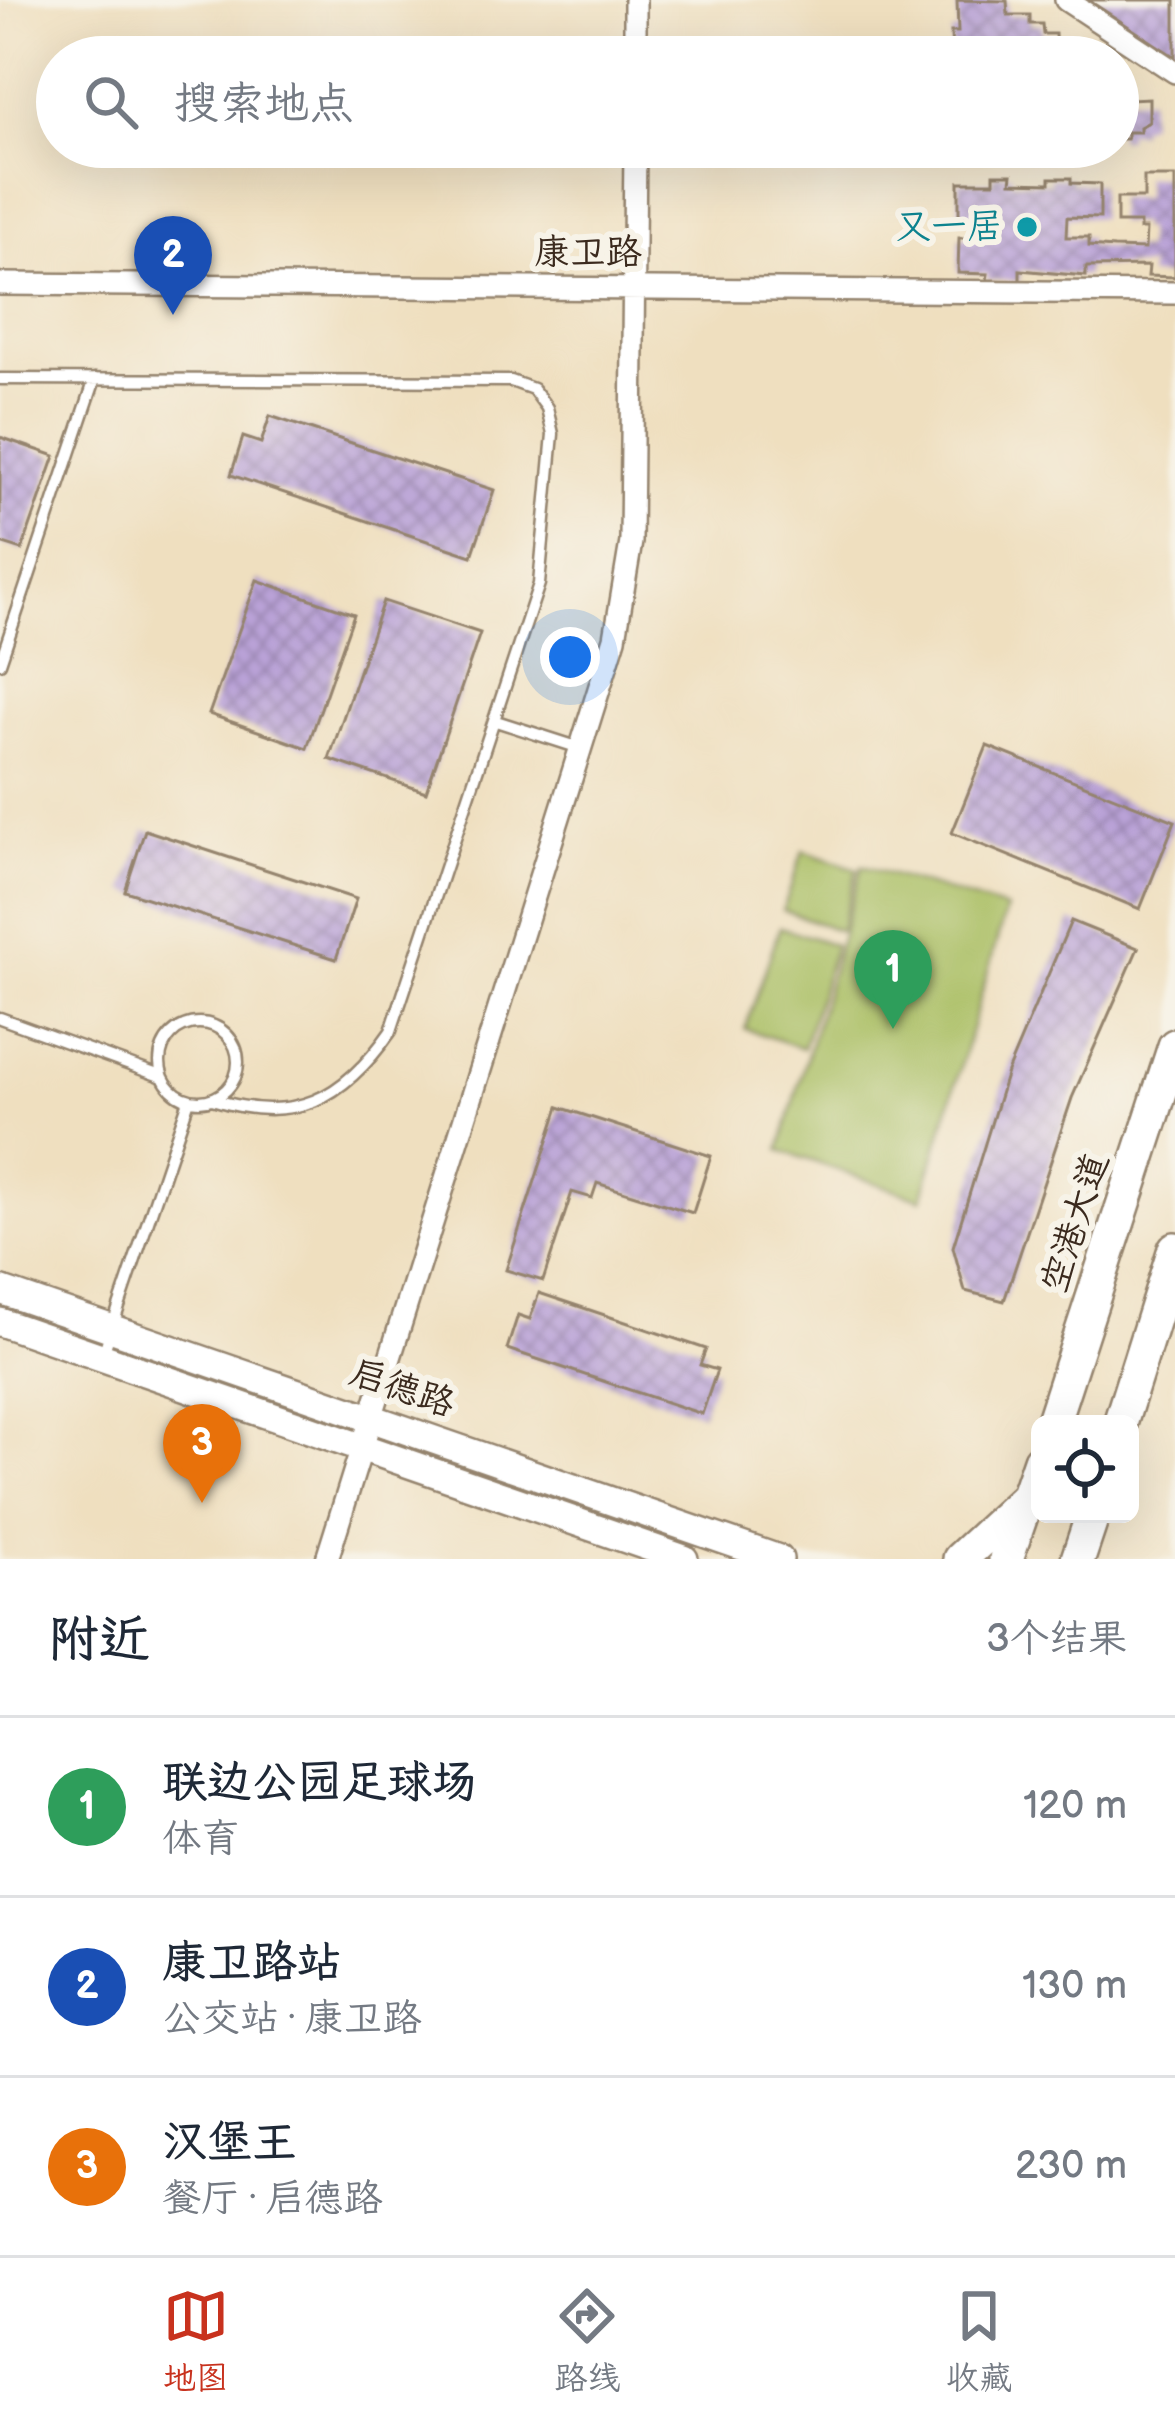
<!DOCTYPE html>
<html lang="zh">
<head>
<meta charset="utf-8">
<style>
	body { margin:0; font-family:"Balsamiq Sans","LXGW WenKai TC",sans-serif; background:#f6f6f7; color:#1f2937 }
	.controls { position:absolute; right:36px; bottom:36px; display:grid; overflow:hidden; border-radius:18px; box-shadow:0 12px 48px #0002 }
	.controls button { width:108px; height:108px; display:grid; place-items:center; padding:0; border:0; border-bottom:3px solid #e0e1e3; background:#fff; color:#1f2937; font:60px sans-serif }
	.you { position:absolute; left:570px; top:657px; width:42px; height:42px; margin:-30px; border:9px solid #fff; border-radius:50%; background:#1a73e8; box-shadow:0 0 0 18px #1a73e833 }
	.badge { display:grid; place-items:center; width:78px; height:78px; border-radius:50%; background:#c8321e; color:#fff; font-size:39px; font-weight:700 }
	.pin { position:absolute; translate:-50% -99px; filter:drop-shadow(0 3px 6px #0008) }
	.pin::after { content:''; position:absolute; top:63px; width:42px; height:36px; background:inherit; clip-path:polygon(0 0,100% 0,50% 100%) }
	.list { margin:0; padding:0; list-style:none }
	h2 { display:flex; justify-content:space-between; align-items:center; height:156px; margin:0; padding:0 48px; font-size:51px }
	h2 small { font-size:39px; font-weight:400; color:#747a83 }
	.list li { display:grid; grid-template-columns:78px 1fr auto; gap:36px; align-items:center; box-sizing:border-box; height:180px; padding:0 48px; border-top:3px solid #e0e1e3 }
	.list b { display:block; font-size:45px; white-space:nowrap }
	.list p { margin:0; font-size:39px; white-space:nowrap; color:#747a83 }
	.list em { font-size:39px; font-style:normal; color:#747a83 }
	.icon { flex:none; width:66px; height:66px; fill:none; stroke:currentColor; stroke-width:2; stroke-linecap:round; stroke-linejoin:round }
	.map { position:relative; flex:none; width:1175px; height:1559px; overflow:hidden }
	.search { position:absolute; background:#fff; box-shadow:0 12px 48px #0002; left:36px; right:36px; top:36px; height:132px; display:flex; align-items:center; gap:30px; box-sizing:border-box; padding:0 42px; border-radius:66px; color:#747a83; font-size:45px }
	.sheet { height:696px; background:#fff }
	nav { display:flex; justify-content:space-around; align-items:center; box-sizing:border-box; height:168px; border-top:3px solid #e0e1e3; background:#fff; font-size:33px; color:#747a83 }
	nav a { display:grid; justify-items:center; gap:6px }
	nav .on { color:#c8321e }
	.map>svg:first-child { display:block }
</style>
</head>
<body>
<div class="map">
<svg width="1175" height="1559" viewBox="0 0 1175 1559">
	<defs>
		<pattern id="building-cross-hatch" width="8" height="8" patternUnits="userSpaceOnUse" patternTransform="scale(3)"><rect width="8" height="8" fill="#b9a2d7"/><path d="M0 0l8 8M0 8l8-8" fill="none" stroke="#9884ae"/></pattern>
	</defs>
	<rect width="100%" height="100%" fill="#f7f3e8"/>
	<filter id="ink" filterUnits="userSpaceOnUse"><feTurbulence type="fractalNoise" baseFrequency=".00833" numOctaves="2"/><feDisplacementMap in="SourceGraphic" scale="24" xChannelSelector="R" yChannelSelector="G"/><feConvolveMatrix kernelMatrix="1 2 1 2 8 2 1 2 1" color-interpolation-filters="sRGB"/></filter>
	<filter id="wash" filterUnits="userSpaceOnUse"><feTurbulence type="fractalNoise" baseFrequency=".004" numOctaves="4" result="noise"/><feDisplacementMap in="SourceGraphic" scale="48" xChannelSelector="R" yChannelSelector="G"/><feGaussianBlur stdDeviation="2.7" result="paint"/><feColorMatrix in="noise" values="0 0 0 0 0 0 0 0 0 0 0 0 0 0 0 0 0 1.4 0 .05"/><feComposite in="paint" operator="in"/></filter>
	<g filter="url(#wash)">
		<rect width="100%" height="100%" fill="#efdfbf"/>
		<!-- pitch -->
		<path fill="#a9be62" stroke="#727440" stroke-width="3" d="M803 851 857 869 840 931 783 910Z
			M862 866 1006 909 922 1199 780 1150Z
			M780 927 835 945 803 1048 745 1029Z"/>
		<g id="blocks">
			<!-- building -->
			<path fill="url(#building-cross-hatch)" d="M957 0 1007 1 1008 15H1030V24H1042L1043 34H1055L1056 57H952L951 32H958Z
				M1088 0H1175V57Z
				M1118 91H1129L1130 99 1149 98V122L1140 127V132H1127V139H1118Z
				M994 174H1012L1011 182 1050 183V178H1071V183L1100 184V218L1067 217 1066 237H1089V246L1114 248 1145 249 1146 229H1140V223H1117V198H1144V177H1175V277L1148 276 1149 266 1086 267V276L1020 270V281L987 280 988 274 958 273 959 238H985L988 233V220L959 219V182H994Z
				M270 416 494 490 472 556 231 475 243 437 261 443Z
				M0 437 55 456 22 550 0 543Z
				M257 580 354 614 307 748 209 714Z
				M383 601 480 633 426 792 329 759Z
				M987 746 1175 821 1140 909 952 833Z
				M145 830 356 899 336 959 125 891Z
				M1071 921 1138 948 1072 1098 1004 1301 965 1291 953 1247 1007 1072Z
				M559 1107 711 1156 693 1213 597 1183 592 1198 572 1192 543 1281 506 1270Z
				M539 1293 706 1349 700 1365 717 1370 702 1414 507 1349 518 1315 530 1319Z"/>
		</g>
	</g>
	<g filter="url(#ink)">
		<use href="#blocks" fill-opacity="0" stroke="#95846e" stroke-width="3"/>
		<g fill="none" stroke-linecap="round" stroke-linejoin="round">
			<defs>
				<path id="service" d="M0 379 511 381 533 389 547 408 553 434 539 584 391 1031C343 1100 294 1125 212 1099
					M0 663 95 379
					M496 721 583 749
					M0 1018 163 1077
					M160 1062a39 39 0 1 1 78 0a39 39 0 1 1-78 0Z
					M102 1357 189 1100"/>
				<path id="minor" d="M1066 0 1175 72
					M635 57V0
					M0 284 1175 293
					M327 1559 615 638 631 542 635 147"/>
				<path id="tertiary" d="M0 1290 779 1559
					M0 1322 684 1559"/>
				<path id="primary" d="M1052 1424 1175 1046
					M1120 1424 1175 1249
					M960 1559 1029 1495 1040 1498
					M1006 1559 1040 1460
					M1078 1559 1093 1514"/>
			</defs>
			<!-- service casing -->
			<use href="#service" stroke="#95846e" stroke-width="15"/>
			<!-- minor casing -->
			<use href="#minor" stroke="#95846e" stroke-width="26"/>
			<!-- tertiary casing -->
			<use href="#tertiary" stroke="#95846e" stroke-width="32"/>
			<!-- primary casing -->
			<use href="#primary" stroke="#95846e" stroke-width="38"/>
			<!-- service -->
			<use href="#service" stroke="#fff" stroke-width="10"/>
			<!-- minor -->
			<use href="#minor" stroke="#fff" stroke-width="21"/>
			<!-- tertiary -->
			<use href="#tertiary" stroke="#fff" stroke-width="27"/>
			<!-- primary -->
			<use href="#primary" stroke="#fff" stroke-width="33"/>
		</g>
	</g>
	<!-- markers -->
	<circle fill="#0f9aa8" stroke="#f7f3e8" stroke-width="4.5" cx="1027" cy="227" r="12"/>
	<g text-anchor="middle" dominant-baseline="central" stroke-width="12" stroke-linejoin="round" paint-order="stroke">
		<!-- culture labels -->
		<g font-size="36" fill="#0d838f" stroke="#f7f3e8" text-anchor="end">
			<text x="1003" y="227">又一居</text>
		</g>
		<!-- street labels -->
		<g font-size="36" fill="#3b2a1e" stroke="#f7f3e8">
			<text x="588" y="253">康卫路</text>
			<text transform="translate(1076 1223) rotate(-72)">空港大道</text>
			<text transform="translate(402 1389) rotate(19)">启德路</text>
		</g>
	</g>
</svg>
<div class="controls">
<button><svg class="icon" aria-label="locate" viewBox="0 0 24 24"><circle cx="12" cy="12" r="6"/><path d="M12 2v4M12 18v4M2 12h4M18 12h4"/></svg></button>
</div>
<div class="you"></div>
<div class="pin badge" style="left:893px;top:1029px;background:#2e9e5b">1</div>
<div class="pin badge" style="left:173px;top:315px;background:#1a4fb4">2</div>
<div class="pin badge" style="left:202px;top:1503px;background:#e8710a">3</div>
<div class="search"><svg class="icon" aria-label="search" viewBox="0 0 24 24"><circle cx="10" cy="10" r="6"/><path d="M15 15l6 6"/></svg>搜索地点</div>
</div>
<section class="sheet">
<h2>附近<small>3个结果</small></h2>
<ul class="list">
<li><span class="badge" style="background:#2e9e5b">1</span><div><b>联边公园足球场</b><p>体育</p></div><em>120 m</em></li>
<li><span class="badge" style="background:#1a4fb4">2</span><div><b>康卫路站</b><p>公交站 · 康卫路</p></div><em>130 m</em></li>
<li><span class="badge" style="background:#e8710a">3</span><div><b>汉堡王</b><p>餐厅 · 启德路</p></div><em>230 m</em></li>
</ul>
</section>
<nav>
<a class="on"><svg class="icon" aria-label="map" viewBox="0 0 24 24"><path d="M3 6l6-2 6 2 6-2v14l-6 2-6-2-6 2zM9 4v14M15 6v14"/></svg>地图</a>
<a><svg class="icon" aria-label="directions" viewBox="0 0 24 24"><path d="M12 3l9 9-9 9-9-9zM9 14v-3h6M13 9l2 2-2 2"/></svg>路线</a>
<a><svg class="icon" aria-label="saved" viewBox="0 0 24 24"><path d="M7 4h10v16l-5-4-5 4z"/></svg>收藏</a>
</nav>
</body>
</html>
